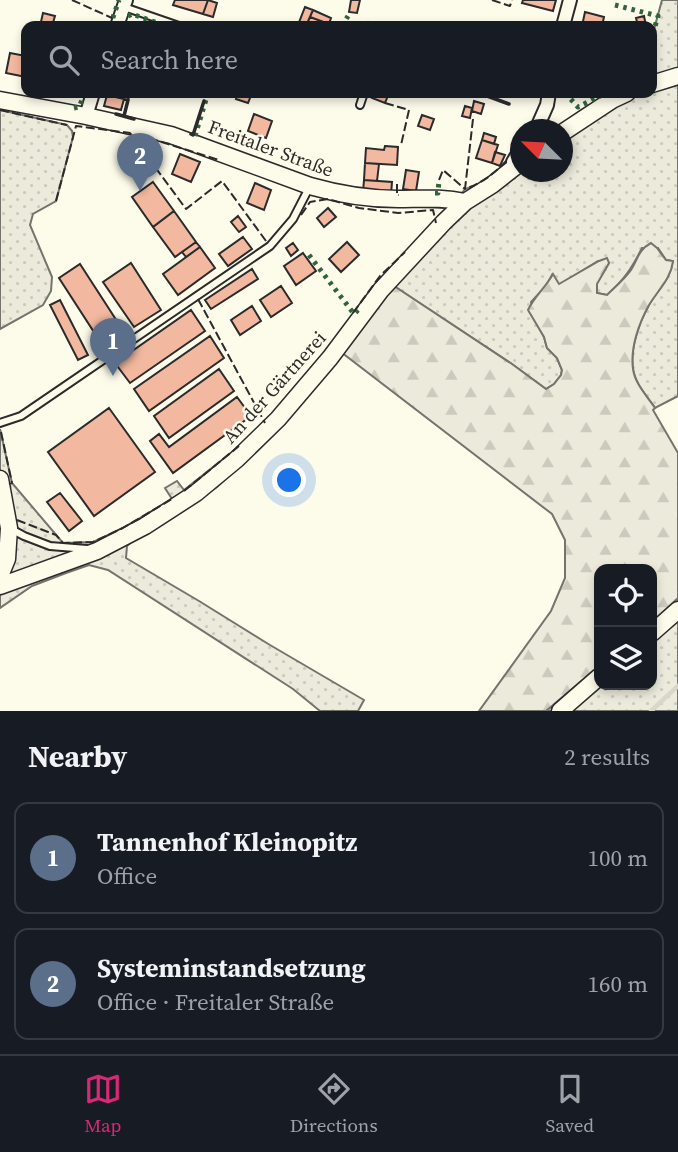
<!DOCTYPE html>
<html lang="en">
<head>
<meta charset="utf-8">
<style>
	body { margin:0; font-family:"Source Serif 4",serif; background:#242831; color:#f1f3f6 }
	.controls { position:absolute; right:21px; bottom:21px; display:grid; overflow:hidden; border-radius:14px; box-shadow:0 4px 10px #0003 }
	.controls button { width:63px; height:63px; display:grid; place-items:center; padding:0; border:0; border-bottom:2px solid #363941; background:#171b24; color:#f1f3f6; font:35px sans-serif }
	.compass { position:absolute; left:510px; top:119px; width:63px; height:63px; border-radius:50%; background:#171b24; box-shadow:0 4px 10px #0003; rotate:294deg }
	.you { position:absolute; left:290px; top:481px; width:24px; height:24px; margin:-18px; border:5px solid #fff; border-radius:50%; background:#1a73e8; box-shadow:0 0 0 10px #1a73e833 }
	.badge { display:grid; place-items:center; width:46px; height:46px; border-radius:50%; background:#db2777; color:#fff; font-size:23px; font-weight:700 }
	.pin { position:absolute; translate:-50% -58px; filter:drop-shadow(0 2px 4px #0008) }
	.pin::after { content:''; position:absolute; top:37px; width:24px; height:21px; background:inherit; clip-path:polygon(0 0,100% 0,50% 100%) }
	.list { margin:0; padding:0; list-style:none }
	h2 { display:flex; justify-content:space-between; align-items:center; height:91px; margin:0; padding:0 28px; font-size:30px }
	h2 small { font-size:23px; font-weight:400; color:#9ea1a6 }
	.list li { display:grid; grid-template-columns:46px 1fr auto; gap:21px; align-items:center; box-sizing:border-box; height:112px; margin:0 14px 14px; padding:0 14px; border:2px solid #363941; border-radius:14px }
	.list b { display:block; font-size:26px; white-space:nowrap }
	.list p { margin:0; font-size:23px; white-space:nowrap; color:#9ea1a6 }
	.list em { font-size:23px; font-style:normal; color:#9ea1a6 }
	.icon { flex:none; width:38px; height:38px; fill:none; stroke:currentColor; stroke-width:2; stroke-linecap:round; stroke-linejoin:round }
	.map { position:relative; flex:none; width:678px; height:711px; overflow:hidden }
	.search { position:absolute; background:#171b24; box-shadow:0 4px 10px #0003; left:21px; right:21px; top:21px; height:77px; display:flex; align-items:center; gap:18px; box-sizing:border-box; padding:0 24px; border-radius:14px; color:#9ea1a6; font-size:26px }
	.sheet { height:343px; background:#171b24 }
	nav { display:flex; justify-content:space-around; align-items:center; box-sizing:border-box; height:98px; border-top:2px solid #363941; background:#171b24; font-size:19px; color:#9ea1a6 }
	nav a { display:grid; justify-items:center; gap:4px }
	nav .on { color:#db2777 }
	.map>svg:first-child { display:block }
</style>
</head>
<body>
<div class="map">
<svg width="678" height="711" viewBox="0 0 678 711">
	<defs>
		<pattern id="grass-dots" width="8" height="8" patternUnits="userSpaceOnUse" patternTransform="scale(1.75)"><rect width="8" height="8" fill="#ecebdb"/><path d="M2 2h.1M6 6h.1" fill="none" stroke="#cbcabc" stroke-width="1.8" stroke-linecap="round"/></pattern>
		<pattern id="forest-firs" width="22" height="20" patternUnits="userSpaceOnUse" patternTransform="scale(1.75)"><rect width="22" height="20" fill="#ecebdb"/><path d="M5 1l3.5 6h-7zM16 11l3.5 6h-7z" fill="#cbcabc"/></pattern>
	</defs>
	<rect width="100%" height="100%" fill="#fdfbea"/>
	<!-- grass -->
	<path fill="url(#grass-dots)" stroke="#74746e" stroke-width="2" d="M662 0H678V396L655 408C647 396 635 384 633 369 630 348 639 323 649 305 657 290 671 279 673 261L666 260 658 248H642C632 268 624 280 607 295L597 293V283L609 263 598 261 559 285 552 275 546 286 531 302 537 324 544 337 547 348 557 358 562 370 561 375 554 384 546 389 512 364 391 284 262 444 217 487 188 507 136 537 127 546 126 558 199 601 270 645 364 700 358 711H320L293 689 108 570 89 565 66 573 32 586 0 608V429L12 483 63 543 93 542 123 528 172 499 165 488 177 481 184 490 242 444 265 423 441 219 465 189 482 183 520 154V172H562V130L555 129 581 110 611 93H652V37Z
		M0 110 67 125 72 131 73 137 56 201 33 214 30 225 52 277 51 291 43 305 0 329Z
		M678 598V711H546L599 666V685H652V622Z"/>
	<!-- forest -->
	<path fill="url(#forest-firs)" stroke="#74746e" stroke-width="2" d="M651 243 657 248 666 260 673 261C671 279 658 290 649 305 639 323 630 348 633 369 635 384 647 396 655 408L653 410 678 453V598L652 622V569H599V666L546 711H479L551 611 565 578V540L552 514 341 352 391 284 512 364 546 389 554 384 561 375 562 370 557 358 547 348 544 337 528 310C534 297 546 287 553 274L559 284 599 261 607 258 609 263 597 284V293L607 295C615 287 624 280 631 270 638 259 638 250 651 243Z"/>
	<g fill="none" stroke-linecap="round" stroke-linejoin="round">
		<!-- stream -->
		<path stroke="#d8d7c9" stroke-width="4.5" d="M651 711 678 686"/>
	</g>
	<!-- building -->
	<path fill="#f2b8a0" stroke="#2b2b2b" stroke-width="2" d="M175 0H208L203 14 173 5Z
		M208 0 217 3 213 17 203 14Z
		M351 0H360L357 13 349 12Z
		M523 0H556L553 11 522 3Z
		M305 7 313 10 306 26H301L298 25Z
		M313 10 331 18 329 24 310 17Z
		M585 12 604 17 602 26H582Z
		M43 13 55 16 52 26H40Z
		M644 16 646 26H638L636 18Z
		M310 17 329 24 328 26H306Z
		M10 53 26 56V77L6 73Z
		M105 93H130L128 100 105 94Z
		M238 93H252L248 103 236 99Z
		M374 93H389L385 103 372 98Z
		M107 95 124 99 121 110 104 106Z
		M474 101 484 104 481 114 472 111Z
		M465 106 472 108 470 118 462 116Z
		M254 114 272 121 266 138 248 131Z
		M422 115 434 119 430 130 418 126Z
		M484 133 496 137 494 144 482 140Z
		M482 140 498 145 492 163 476 158Z
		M385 146 398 147 397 165 365 163 366 148 384 150Z
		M495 152 505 155 500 166 492 163Z
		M180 154 200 162 191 182 172 174Z
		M365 163 379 164 377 181 364 180Z
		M406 170 419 172 416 191 403 189Z
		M364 180 392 182 391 195 363 192Z
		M153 182 174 211 153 227 132 197Z
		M255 183 271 190 264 210 247 203Z
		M328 208 336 217 324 227 317 218Z
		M174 211 196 242 175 257 153 227Z
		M238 216 246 227 239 232 231 222Z
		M243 237 252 249 228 266 219 254Z
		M196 242 200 247 186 257 182 252Z
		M347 242 359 255 341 272 329 259Z
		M293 243 298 250 291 256 286 248Z
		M200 247 215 268 178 295 163 274Z
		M303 253 316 271 296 285 284 266Z
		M131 263 161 310 134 327 103 282Z
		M80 264 124 332 103 346 59 278Z
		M252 269 258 279 211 309 205 300Z
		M281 286 292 303 271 317 260 300Z
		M60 300 88 355 78 360 50 305Z
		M252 306 261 321 240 335 231 320Z
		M191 310 205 331 130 383 115 363Z
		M210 336 224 358 149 411 134 389Z
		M219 369 234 391 169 438 154 416Z
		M237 397 251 416 173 473 150 441 159 434 169 447Z
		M109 408 155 472 94 516 48 452Z
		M60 493 82 521 69 531 47 502Z"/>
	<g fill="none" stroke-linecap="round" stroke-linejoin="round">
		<defs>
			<path id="service" d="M124 7 179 26
				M360 105 364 93
				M0 423 21 416 270 246 293 219 309 188
				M11 529 24 536 50 546 87 549"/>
			<path id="minor" d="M117 26 126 0
				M563 26 570 0
				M86 116 93 93
				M536 130 547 105 549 93
				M516 166 513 162 520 150"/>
			<path id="tertiary" d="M652 84 678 76
				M0 100 86 116 171 135 310 186C338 194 369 199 398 199 421 199 442 197 465 202
				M562 133 612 100 627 93
				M0 479 9 528 7 559 0 576
				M0 586 97 551 145 526 196 493 237 459 278 419 330 358 381 290 444 222 465 202 492 185 520 163
				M652 633 678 610
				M560 711 599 677"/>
		</defs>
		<!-- service casing -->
		<use href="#service" stroke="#2b2b2b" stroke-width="10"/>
		<!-- minor casing -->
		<use href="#minor" stroke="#2b2b2b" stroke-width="16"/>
		<!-- tertiary casing -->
		<use href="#tertiary" stroke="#2b2b2b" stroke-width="19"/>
		<!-- service -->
		<use href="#service" stroke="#fdfbea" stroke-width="6"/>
		<!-- minor -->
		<use href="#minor" stroke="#fdfbea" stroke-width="12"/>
		<!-- tertiary -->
		<use href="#tertiary" stroke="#fdfbea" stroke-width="16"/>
		<!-- hedge -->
		<path stroke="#34623c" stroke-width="5" stroke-dasharray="3.5 5" stroke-linecap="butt" d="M615 5 658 16 652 37
			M128 16 132 14 166 26
			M367 23 375 26
			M110 26 119 0
			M342 26 348 16
			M565 93 578 107 606 93
			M74 108 79 107 85 93
			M195 136 208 93
			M435 193H438L439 180
			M309 255 354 314 358 310"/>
		<!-- fence -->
		<path stroke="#2b2b2b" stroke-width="2" stroke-dasharray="9 3.5" stroke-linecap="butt" d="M72 0 112 18
			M492 0 510 6 512 0
			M385 103 409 110 401 145
			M0 110 67 125
			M473 119 465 189C484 182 495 173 509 158
			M149 138 219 160
			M439 180 443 170 465 189
			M397 184V195H399
			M56 201 76 126 130 133 186 209 222 181 266 241
			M301 215 310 202 328 199 359 208 398 213 433 210 436 223
			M198 299 265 423
			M353 313 380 276 405 252
			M1 432 12 483 9 484
			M184 491 239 446
			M17 520 56 535 63 543 93 542 123 528 172 499"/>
		<!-- wall -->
		<path stroke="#2b2b2b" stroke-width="3.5" d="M479 93 509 104
			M116 114 134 119
			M124 116 128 100
			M191 134 193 135 204 101"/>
	</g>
	<g text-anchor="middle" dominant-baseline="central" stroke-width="5" stroke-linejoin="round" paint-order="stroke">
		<!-- street labels -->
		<g font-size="19" fill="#2b2b2b" stroke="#fdfbea">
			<text transform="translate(271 148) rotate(20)">Freitaler Straße</text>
			<text transform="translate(274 387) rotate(-48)">An der Gärtnerei</text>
		</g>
	</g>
</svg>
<div class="controls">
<button><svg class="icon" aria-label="locate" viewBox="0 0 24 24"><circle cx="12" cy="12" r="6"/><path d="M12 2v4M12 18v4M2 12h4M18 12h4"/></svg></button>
<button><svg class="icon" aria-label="layers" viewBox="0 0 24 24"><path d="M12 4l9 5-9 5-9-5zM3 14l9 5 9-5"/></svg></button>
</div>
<svg class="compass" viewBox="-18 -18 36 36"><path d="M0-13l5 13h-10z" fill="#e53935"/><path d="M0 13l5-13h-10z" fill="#9ea1a6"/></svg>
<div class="you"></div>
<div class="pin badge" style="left:113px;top:376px;background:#5c6f8a">1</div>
<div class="pin badge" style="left:140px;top:191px;background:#5c6f8a">2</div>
<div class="search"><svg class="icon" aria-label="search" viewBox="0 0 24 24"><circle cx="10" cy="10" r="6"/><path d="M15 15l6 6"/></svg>Search here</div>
</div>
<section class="sheet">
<h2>Nearby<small>2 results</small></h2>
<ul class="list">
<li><span class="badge" style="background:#5c6f8a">1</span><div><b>Tannenhof Kleinopitz</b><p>Office</p></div><em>100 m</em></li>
<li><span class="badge" style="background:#5c6f8a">2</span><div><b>Systeminstandsetzung</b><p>Office · Freitaler Straße</p></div><em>160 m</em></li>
</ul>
</section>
<nav>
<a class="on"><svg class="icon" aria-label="map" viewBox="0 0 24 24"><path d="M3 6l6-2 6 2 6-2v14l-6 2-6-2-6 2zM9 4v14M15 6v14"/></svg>Map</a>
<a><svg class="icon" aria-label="directions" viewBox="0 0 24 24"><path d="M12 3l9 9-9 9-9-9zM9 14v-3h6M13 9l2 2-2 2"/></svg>Directions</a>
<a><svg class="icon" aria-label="saved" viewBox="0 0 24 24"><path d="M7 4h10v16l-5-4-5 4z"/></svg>Saved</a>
</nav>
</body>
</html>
